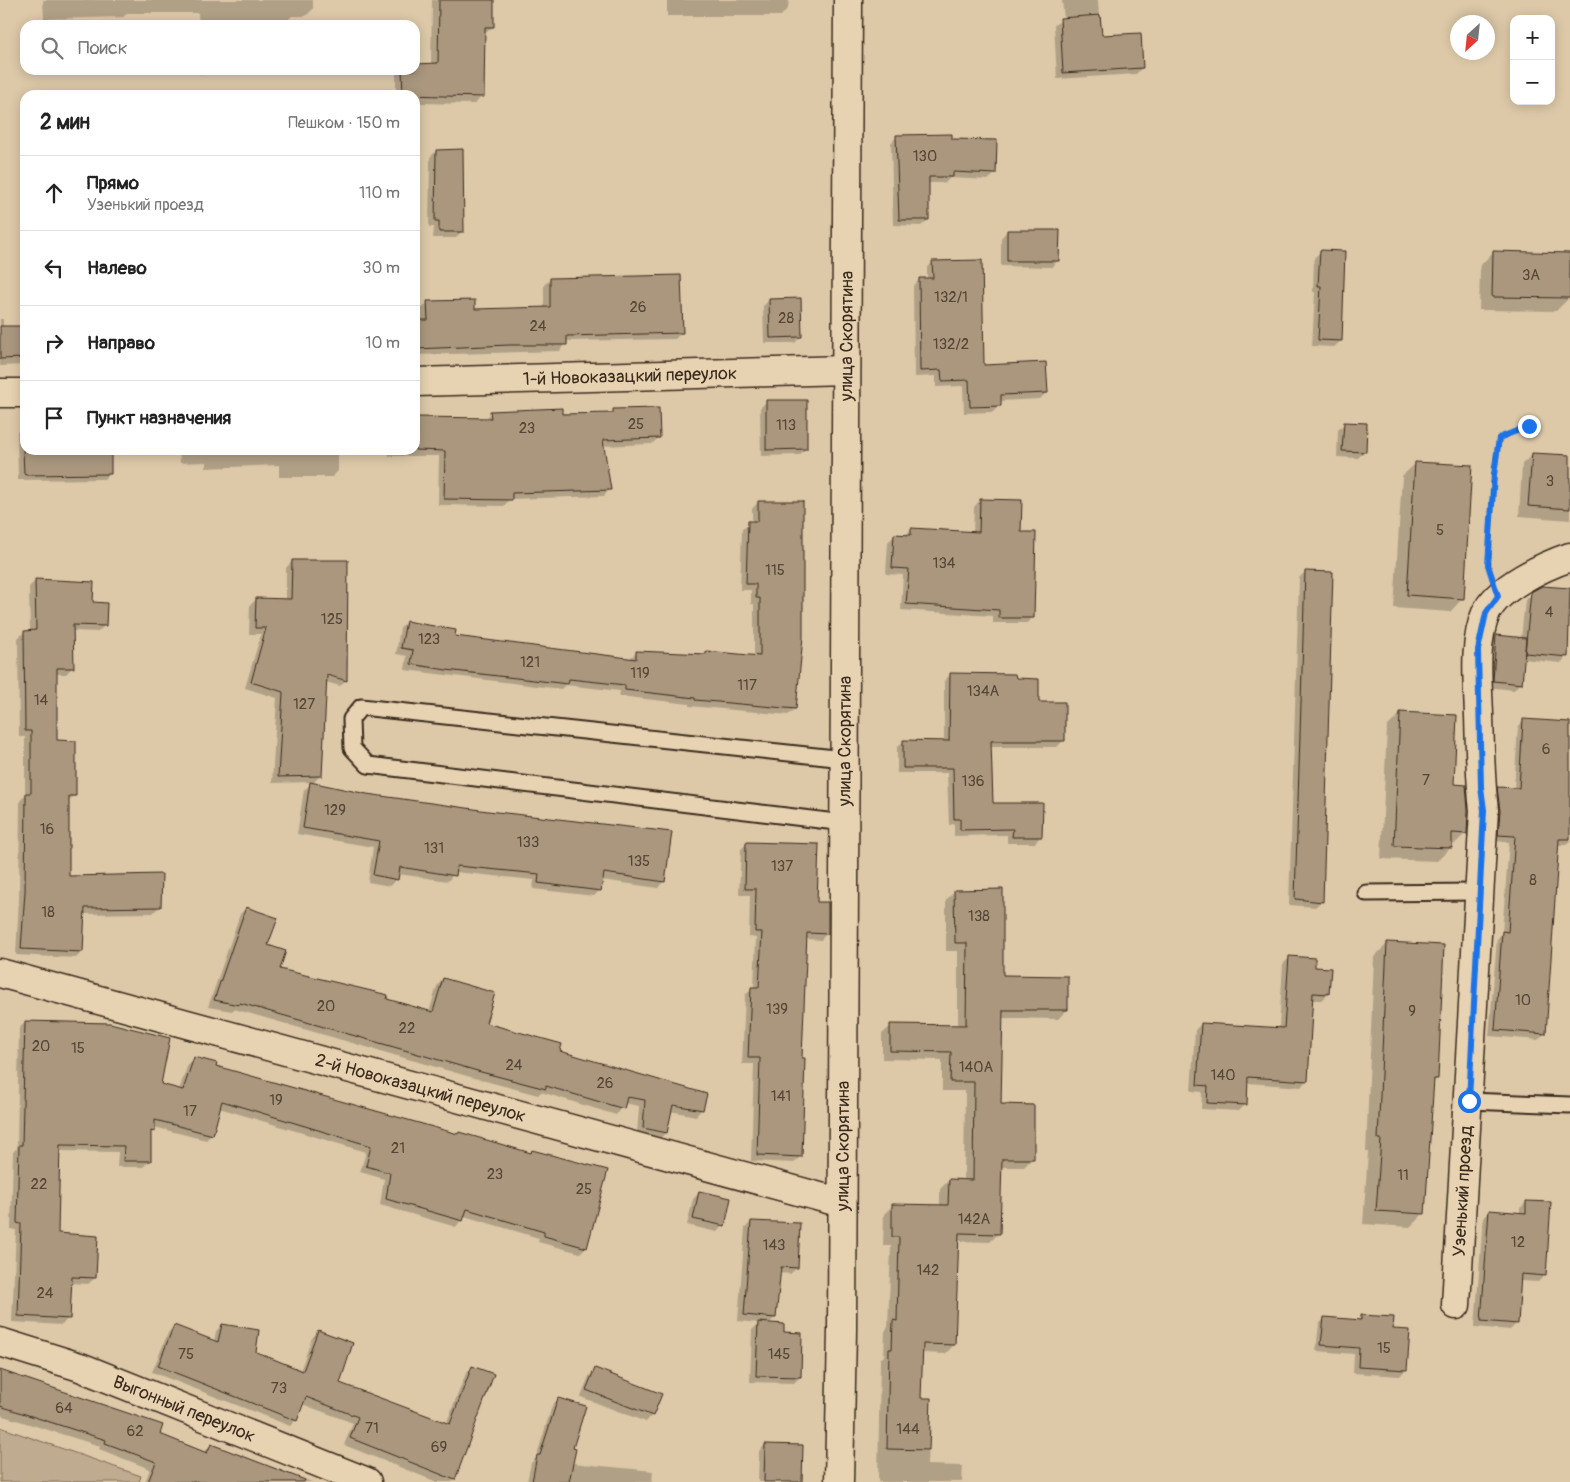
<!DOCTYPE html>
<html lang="ru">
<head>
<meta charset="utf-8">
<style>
	body { margin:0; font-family:Pangolin,sans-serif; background:#f2f2f2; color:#222 }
	.controls { position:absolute; right:15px; top:15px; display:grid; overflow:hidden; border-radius:10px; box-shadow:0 2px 12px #0003 }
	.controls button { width:45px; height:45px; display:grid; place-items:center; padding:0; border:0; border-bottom:1px solid #e0e0e0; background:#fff; color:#222; font:25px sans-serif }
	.compass { position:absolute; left:1450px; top:15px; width:45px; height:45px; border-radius:50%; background:#fff; box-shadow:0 2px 12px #0003; rotate:207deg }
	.stop { position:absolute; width:15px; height:15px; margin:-11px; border:4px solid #1a73e8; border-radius:50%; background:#fff }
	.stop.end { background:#1a73e8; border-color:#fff; box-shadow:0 1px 5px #0008 }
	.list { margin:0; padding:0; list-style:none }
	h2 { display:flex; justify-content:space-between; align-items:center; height:65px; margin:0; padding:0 20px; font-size:21px }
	h2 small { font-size:16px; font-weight:400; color:#767676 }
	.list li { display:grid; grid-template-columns:32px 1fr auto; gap:15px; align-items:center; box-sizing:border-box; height:75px; padding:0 20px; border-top:1px solid #e0e0e0 }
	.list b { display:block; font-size:19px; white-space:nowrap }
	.list p { margin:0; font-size:16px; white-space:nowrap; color:#767676 }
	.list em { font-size:16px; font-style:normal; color:#767676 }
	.icon { flex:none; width:28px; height:28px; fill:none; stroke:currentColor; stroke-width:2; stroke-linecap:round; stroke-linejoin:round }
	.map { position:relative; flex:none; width:1570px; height:1482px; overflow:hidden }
	.search { position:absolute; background:#fff; box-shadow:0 2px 12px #0003; left:20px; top:20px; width:400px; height:55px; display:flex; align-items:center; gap:12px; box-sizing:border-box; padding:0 18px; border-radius:15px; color:#767676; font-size:19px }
	.panel { position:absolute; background:#fff; box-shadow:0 2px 12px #0003; left:20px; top:90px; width:400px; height:365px; border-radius:15px }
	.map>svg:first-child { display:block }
</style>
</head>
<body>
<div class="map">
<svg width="1570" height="1482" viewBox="0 0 1570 1482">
	<rect width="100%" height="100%" fill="#ddc9a8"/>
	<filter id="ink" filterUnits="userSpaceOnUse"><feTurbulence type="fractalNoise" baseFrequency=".02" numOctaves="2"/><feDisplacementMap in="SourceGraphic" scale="10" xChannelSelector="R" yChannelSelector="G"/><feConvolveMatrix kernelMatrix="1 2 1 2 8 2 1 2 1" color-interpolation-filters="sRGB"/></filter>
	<g filter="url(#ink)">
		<!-- green -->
		<path fill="#bfab8f" stroke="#7d6a56" d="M0 1427 141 1476 139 1482H0Z"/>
		<!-- shadow -->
		<path fill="#0003" fill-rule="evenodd" d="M43 0H313V9L306 16H292L287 21H265L261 25H199L198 13H128L123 17 44 19Z
			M432 0H493V27L484 34 482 96 475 104 415 103V95H396V72L398 70H415V65H431Z
			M667 0H789L788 8 781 16H667Z
			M1062 0H1098L1100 36 1142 68 1136 74 1057 79 1054 25 1064 19Z
			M200 70H253L249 74H200Z
			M897 136 951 140 995 174 988 180 950 178 945 183H928V220L921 226 893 225 891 143Z
			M436 151 462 231 456 238H433L434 227H429L430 157Z
			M1007 231 1058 260 1052 267 1001 266V238Z
			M1320 252 1341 341 1334 347 1312 346 1315 292H1313L1314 258Z
			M1493 252 1569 298 1556 311 1479 310 1480 266Z
			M933 262 982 366 1046 393 1040 399 999 401V406L993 412 964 413 963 386 936 387V376L914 377 913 286 919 280H927V268Z
			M550 279 682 332 675 339 566 341 560 351 415 355V317H422L421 309 428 303 474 310 544 309V285Z
			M769 300 801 336 795 343H764L763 306Z
			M0 319H3V327H25V365L0 366Z
			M766 402 806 448 800 455 761 456 760 408Z
			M614 411 658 438 652 444 602 446 610 489 604 496 510 499 504 506 438 505 439 456H389V450H415V418L485 419 491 413 610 414Z
			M1345 423 1364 452 1358 458 1337 457 1338 430Z
			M25 426V450H110V473L104 479 18 480 17 432Z
			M179 450H338V471L332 477H279V465L206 468V462L180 463Z
			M1533 454 1570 457V520L1519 516 1522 464Z
			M1416 463 1463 598 1450 612 1394 608 1402 476Z
			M980 500 1020 533 1033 617 1027 623H993V616L901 610 903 575 886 574 888 542 894 536 905 535 912 529 973 533 974 507Z
			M758 502 795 709 788 715 689 706V704L619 696 620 691 565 685 561 689 405 670 407 656 396 654 400 628 406 622 454 637 630 658 637 652 703 656 706 652 754 656V604H751V590H740L742 529 752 523V509Z
			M292 561 346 680 340 686 326 682 321 775 314 782 272 783 277 698 245 688 261 634H249L250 605 257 599 286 600V568ZM322 672 342 678V680L321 674Z
			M1305 572 1322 901 1315 907 1289 905 1299 578Z
			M36 580 92 603 105 625 98 632 72 631V668L66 674H55L56 742 74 796 68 802 67 877 160 906 153 913 84 914 82 952 76 958 16 955 19 898 20 801 25 795V737H19L18 638 24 632H30L29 587Z
			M1542 587 1570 590 1567 656 1561 663 1523 659 1520 683 1514 690 1487 687 1490 642 1496 636 1521 639 1525 600Z
			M950 675 1014 680 1038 703 1064 740 1057 747H990L991 804 1041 836 1035 843H1007V835L954 836V824L949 825 947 773H897V747L904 741 944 742V681Z
			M1401 713 1453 786 1466 833 1437 861 1381 859 1387 727Z
			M1524 720 1570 723V841L1566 845H1557L1545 1033 1538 1040 1489 1036 1497 939 1502 933 1509 842 1492 841V795L1498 788 1514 789 1518 727Z
			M311 784 664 881 658 888 602 880 600 890 594 896 533 889 534 880 455 872 448 881 398 874 397 879 390 886 368 882 373 847 297 834 304 790Z
			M747 843 816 903 827 933 821 940 806 939 800 1059 801 1156 794 1163 751 1161 754 1064H742L745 995 754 988 756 938 749 937 750 895H739L741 849Z
			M955 891 1002 977 1067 1010 1058 1019 1001 1018 1000 1105 1032 1159 1024 1167H1000L999 1233 990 1242 957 1241 954 1345 945 1354 922 1353 920 1399 930 1400 927 1465 963 1466 962 1482H878L880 1359 884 1356 885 1331 888 1327 891 1246H883L884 1214 893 1205 940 1206V1189L949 1180 964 1181 965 1091H942V1060L882 1059V1034L891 1026H958V951H946V900Z
			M246 908 279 970 429 1012 437 986 443 979 485 1024 702 1109 696 1116 670 1111 666 1133 659 1139 637 1134 639 1106 624 1103 616 1115 541 1092 538 1095 474 1078 234 1009 232 1011 208 1007 240 914Z
			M1387 944 1437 1078 1433 1083 1423 1214 1410 1227 1363 1224 1368 1152H1366L1374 957Z
			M1289 958 1313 968 1328 994 1321 1000H1311L1307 1080 1301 1087 1247 1083 1245 1105 1239 1111 1201 1109 1202 1092 1191 1091 1195 1030 1201 1024 1279 1028 1283 964Z
			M26 1022 160 1085 179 1090 188 1064 195 1058 215 1067 529 1154 532 1151 586 1247 580 1253 538 1242 539 1238 464 1216 456 1227 380 1205 384 1179 360 1172 366 1152 219 1108 212 1134 206 1140 154 1127 150 1134V1161L143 1167H117L118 1152 59 1151 57 1235 95 1278 88 1284 70 1283 68 1318 62 1325 12 1322 16 1230 11 1229 13 1152 17 1148 19 1028Z
			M700 1192 723 1225 717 1232 687 1225 693 1199Z
			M1527 1202 1544 1276 1538 1282 1520 1281 1516 1324 1510 1330 1475 1327 1483 1218 1490 1211 1520 1214V1208Z
			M751 1222 797 1268 790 1274 779 1273 775 1318 768 1324 783 1334 800 1377 794 1383 750 1382 752 1330 759 1323 738 1321 745 1228Z
			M1362 1317 1392 1330 1406 1369 1400 1376 1353 1373 1354 1354 1316 1351 1319 1324 1325 1318 1357 1321Z
			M222 1325 254 1353 300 1371 312 1338 319 1331 338 1383 446 1424 466 1373 472 1367 493 1375 454 1480 452 1482H437L344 1445 353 1423 302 1404 296 1420 290 1426 152 1372 168 1333 174 1326 214 1342 216 1331Z
			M595 1370 652 1415 646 1422 581 1397 589 1376Z
			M0 1373 204 1452 211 1445 312 1482H145L150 1469 99 1449 100 1446 0 1415Z
			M558 1399 572 1449V1463L653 1471 652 1482H527L531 1463 536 1458 552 1406Z
			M765 1445 801 1482H758L759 1451Z"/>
		<!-- building -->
		<path fill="#aa977e" stroke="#3b2a1e" d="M439 0H494V27H485L484 97 403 95 402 70H415V64L438 63Z
			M1100 15 1102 35 1141 33 1143 68 1063 73 1060 18Z
			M952 134V139L997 140 996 174 953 172V177H929V220H899L896 135Z
			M463 149 464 232H439V221H435L436 150Z
			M1007 230H1060L1059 261H1007Z
			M1320 250 1345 251 1342 341 1318 340 1321 286H1318Z
			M1493 251 1570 253V298L1492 297Z
			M982 260 984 365 1046 362 1048 393 1001 395V406L970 407 969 380 942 381 941 370 920 371 919 278H933L932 261Z
			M681 275 683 333 567 336V345H510L415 349V320H428L427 301 475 300V309L550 307V278Z
			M801 298 802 337 770 338 769 299Z
			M0 326H25V358L0 359Z
			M766 400H807V449L766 450Z
			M562 408V414L613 413V409L659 408 660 438 603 440 611 490 512 493V500L444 499 445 451 415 450V417L491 418 490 411Z
			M1344 422 1367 423 1366 452 1342 451Z
			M23 450H111V474L26 475 24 474Z
			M1532 453 1570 455V509L1528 506Z
			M1415 462 1472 465 1464 599 1407 595Z
			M980 499 1022 500 1021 532H1036L1034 618H999V610L906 604 909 569 892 568 894 534 911 535V528L979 532Z
			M758 501H803V637L796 709 695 700V698L625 690V685L569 679 568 684 446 670 411 664 413 650 401 648 406 621 456 630 455 636 636 659V651L706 654V651L760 656V598H756V584H746L748 521H758Z
			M292 560H348L347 681 327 675 322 776 278 777 283 692 251 682 266 628H255L256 598 291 599Z
			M1305 571 1333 572 1323 902 1295 899Z
			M35 579 94 582 93 602 107 603 106 626 73 625 74 668H57V740L76 741V796H69V876L162 874 161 907 85 908 83 952 21 949 25 891 26 793H31V731H25L24 631 36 630Z
			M1542 586 1570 588 1568 657 1525 653 1531 592Z
			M1496 635 1526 638 1522 684 1493 681Z
			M950 673 1015 674 1016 678 1039 679V702H1065V741H991L993 803H1043L1042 837H1012L1013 829 960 830V819H954L953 768H903V740L949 741Z
			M1400 712 1457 715 1454 784 1466 785 1468 810 1467 834 1452 833V848L1394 846Z
			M1523 719 1570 722V839H1559L1546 1034 1495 1030 1502 931 1508 932 1515 836 1498 835 1500 811 1497 787 1519 788Z
			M310 782 367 794 488 811 672 832 665 882 604 873 601 891 538 883 539 874 457 866 456 876 400 867 398 880 373 875 379 841 303 828Z
			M746 842 819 844 817 902H828V934L807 933 802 1058H805L802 1157 757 1155 760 1058H748L751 987H759L762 932H755L756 889H745Z
			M1003 889V975L1068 976V1010H1003L1001 1104 1034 1105V1159H1002L1000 1234 959 1233 955 1345 923 1344 921 1398H931L929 1450 887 1449 889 1349H892L893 1320 897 1321 899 1237H892V1204L948 1205 949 1179 973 1180 974 1082H950L951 1052 890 1051V1024L966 1025 967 943H955L954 890Z
			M246 907 278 918 268 945 286 951 280 969 388 995 387 999 433 1012 443 978 495 993 486 1023 562 1044 560 1051 707 1094 703 1110 673 1105 667 1133 643 1128 645 1100 627 1097 624 1109 546 1086V1089L481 1072 240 1003 239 1005 214 1000Z
			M1387 942 1444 945 1438 1079H1434L1425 1214 1376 1211 1381 1139H1378Z
			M1289 956 1315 958V967L1331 968 1329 994 1313 993 1308 1081 1248 1077 1247 1105 1207 1103 1208 1086 1197 1085 1201 1023 1284 1028Z
			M25 1021 110 1023 170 1038 161 1084 183 1090 194 1057 217 1063 216 1066 458 1134 459 1132 531 1153 532 1150 608 1170 587 1248 544 1236V1232L467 1209 463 1221 386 1199 390 1173 366 1166 371 1146 222 1101 213 1135 155 1120V1132L151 1131V1161H123L124 1146 60 1145 58 1233 98 1236 96 1278 72 1277 70 1319 18 1316 21 1224 17 1223 19 1145H22Z
			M699 1191 731 1198 725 1226 693 1219Z
			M1526 1201 1551 1202 1546 1276 1521 1274 1518 1324 1481 1321 1489 1210 1526 1213Z
			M751 1221 800 1223 798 1268 781 1267 776 1318 744 1315Z
			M1361 1315 1394 1317 1393 1329 1410 1330 1407 1370 1358 1367 1359 1348 1321 1345 1324 1317 1361 1320Z
			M758 1322 784 1324V1332L802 1333 801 1377 756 1376Z
			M222 1324 259 1330 256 1352 303 1371 318 1330 353 1343 340 1383 450 1424 472 1366 494 1374 455 1480 350 1438 358 1417 306 1397 297 1421 158 1366 174 1325 218 1342Z
			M595 1368 662 1394 653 1416 586 1390Z
			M0 1370 163 1425 160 1434 207 1453 211 1444 305 1480 304 1482H148L156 1462 105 1443 106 1440 0 1406Z
			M558 1398 586 1406 573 1448 576 1449 569 1482H532L537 1455H540Z
			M765 1444 803 1445 802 1482H764Z"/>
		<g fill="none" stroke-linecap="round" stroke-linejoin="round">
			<defs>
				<path id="lane" d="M844 823 368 765 352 748 351 719 361 707 844 759
					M1366 893 1478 892
					M1469 1101 1570 1105"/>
				<g id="street">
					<path id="s1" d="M415 382 845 370"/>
					<path d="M0 393H25"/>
					<path id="s2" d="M0 973 842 1203"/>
					<path id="s3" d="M1456 1305 1484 810C1480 778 1480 747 1479 715 1478 682 1473 644 1486 613 1498 587 1544 566 1570 557"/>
					<path id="s4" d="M0 1342 80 1367 367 1482"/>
					<path id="s5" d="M839 1482 842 1330 848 0"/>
				</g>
			</defs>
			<!-- lane casing -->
			<use href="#lane" stroke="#3b2a1e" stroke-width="19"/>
			<!-- street casing -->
			<use href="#street" stroke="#3b2a1e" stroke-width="31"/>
			<!-- path -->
			<path stroke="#3b2a1e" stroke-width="3" stroke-dasharray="5 4" stroke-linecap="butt" d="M1489 567 1493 475 1499 438 1529 426"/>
			<!-- lane -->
			<use href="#lane" stroke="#e7d3b1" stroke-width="15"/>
			<!-- street -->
			<use href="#street" stroke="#e7d3b1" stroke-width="28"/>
		</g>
	</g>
	<g fill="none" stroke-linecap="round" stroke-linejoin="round" filter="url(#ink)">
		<!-- route -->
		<path stroke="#1a73e8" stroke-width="6" d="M1469 1101 1484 810 1481 787 1478 650 1486 613 1498 596 1488 565 1494 475 1499 438 1529 426"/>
	</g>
	<g text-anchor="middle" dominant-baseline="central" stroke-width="4" stroke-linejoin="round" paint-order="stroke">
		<!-- number labels -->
		<g font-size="15" fill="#574536">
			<text x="925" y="156">130</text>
			<text x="1531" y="275">3А</text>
			<text x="951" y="297">132/1</text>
			<text x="638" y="307">26</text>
			<text x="786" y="318">28</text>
			<text x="538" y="326">24</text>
			<text x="951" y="344">132/2</text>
			<text x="636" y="424">25</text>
			<text x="786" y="425">113</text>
			<text x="527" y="428">23</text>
			<text x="1550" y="481">3</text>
			<text x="1440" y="530">5</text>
			<text x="944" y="563">134</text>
			<text x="775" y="570">115</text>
			<text x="1549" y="612">4</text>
			<text x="332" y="619">125</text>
			<text x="429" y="639">123</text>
			<text x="530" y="662">121</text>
			<text x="640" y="673">119</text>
			<text x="747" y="685">117</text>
			<text x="983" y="691">134А</text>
			<text x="41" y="700">14</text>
			<text x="304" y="704">127</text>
			<text x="1546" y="749">6</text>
			<text x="1426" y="780">7</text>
			<text x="973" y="781">136</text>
			<text x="335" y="810">129</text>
			<text x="47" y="829">16</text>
			<text x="528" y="842">133</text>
			<text x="434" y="848">131</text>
			<text x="639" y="861">135</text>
			<text x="782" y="866">137</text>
			<text x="1533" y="880">8</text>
			<text x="48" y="912">18</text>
			<text x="979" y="916">138</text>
			<text x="1523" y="1000">10</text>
			<text x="326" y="1006">20</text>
			<text x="777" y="1009">139</text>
			<text x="1412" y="1011">9</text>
			<text x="407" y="1028">22</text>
			<text x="41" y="1046">20</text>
			<text x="78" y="1048">15</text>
			<text x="514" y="1065">24</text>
			<text x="976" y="1067">140А</text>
			<text x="1223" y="1075">140</text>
			<text x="605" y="1083">26</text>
			<text x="781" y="1096">141</text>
			<text x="276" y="1100">19</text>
			<text x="190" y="1111">17</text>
			<text x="398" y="1148">21</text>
			<text x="495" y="1174">23</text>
			<text x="1403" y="1175">11</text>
			<text x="39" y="1184">22</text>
			<text x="584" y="1189">25</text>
			<text x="974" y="1219">142А</text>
			<text x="1518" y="1242">12</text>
			<text x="774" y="1245">143</text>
			<text x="928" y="1270">142</text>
			<text x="45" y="1293">24</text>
			<text x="1384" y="1348">15</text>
			<text x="186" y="1354">75</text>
			<text x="779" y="1354">145</text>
			<text x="279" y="1388">73</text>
			<text x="64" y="1408">64</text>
			<text x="372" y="1428">71</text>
			<text x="908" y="1429">144</text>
			<text x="135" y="1431">62</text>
			<text x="439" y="1447">69</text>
		</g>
		<!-- street labels -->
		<g font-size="18" fill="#3b2a1e" stroke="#e7d3b1">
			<text stroke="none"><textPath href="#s5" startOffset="1146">улица Скорятина</textPath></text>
			<text stroke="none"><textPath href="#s1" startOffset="215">1-й Новоказацкий переулок</textPath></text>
			<text stroke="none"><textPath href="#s5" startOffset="741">улица Скорятина</textPath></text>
			<text stroke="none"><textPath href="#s2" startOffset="436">2-й Новоказацкий переулок</textPath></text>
			<text stroke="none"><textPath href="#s5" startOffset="336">улица Скорятина</textPath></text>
			<text stroke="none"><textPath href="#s3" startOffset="114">Узенький проезд</textPath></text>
			<text stroke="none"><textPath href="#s4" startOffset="196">Выгонный переулок</textPath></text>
		</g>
	</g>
</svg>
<div class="controls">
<button>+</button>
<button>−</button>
</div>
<svg class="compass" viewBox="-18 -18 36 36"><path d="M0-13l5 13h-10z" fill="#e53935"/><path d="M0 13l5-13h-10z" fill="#767676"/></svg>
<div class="stop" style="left:1469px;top:1101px"></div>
<div class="stop end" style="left:1529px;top:426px"></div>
<div class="search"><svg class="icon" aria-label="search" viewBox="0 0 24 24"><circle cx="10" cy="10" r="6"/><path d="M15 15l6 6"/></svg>Поиск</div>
<section class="panel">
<h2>2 мин<small>Пешком · 150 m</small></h2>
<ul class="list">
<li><svg class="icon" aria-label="ahead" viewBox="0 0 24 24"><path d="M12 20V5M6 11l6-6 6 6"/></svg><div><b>Прямо</b><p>Узенький проезд</p></div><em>110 m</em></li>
<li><svg class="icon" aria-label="left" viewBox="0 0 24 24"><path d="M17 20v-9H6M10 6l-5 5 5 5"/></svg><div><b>Налево</b></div><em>30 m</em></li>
<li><svg class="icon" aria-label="right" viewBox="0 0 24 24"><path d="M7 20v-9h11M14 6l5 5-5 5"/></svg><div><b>Направо</b></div><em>10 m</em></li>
<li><svg class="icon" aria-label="arrive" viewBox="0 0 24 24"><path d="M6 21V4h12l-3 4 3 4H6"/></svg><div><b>Пункт назначения</b></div></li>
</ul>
</section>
</div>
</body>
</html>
